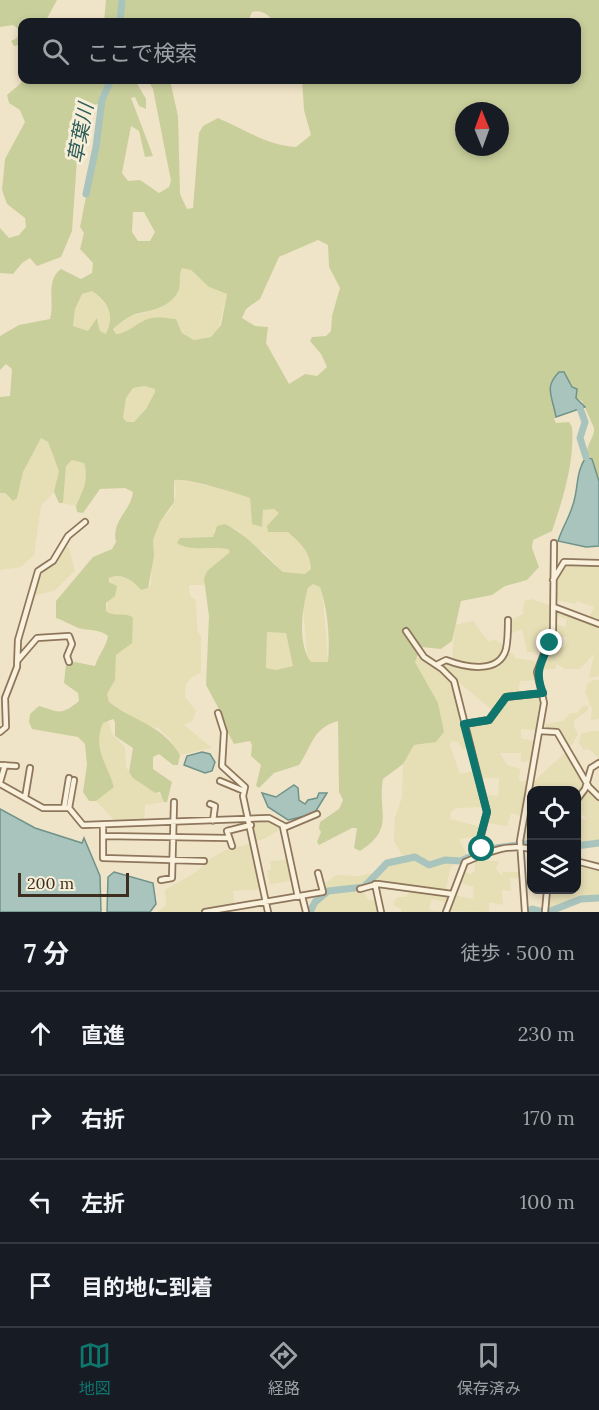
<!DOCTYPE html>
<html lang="ja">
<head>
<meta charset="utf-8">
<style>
	body { margin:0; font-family:Lora,"Noto Sans JP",serif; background:#242831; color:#f1f3f6 }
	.controls { position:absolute; right:18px; bottom:18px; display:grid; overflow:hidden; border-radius:12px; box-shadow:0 3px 9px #0003 }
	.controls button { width:54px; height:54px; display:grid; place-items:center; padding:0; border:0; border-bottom:2px solid #363941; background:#171b24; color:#f1f3f6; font:30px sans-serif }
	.compass { position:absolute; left:455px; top:102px; width:54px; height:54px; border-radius:50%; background:#171b24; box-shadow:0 3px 9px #0003; rotate:359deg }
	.scale { position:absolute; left:18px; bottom:15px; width:111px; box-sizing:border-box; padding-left:6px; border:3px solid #3d2e20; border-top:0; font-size:16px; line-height:21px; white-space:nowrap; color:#3d2e20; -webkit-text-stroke:4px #f7eed8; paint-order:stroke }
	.stop { position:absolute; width:18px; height:18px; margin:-14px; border:4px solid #0f766e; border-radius:50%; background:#fff }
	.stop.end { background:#0f766e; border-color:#fff; box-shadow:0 2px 6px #0008 }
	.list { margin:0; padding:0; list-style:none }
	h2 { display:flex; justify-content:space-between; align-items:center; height:78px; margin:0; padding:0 24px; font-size:26px }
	h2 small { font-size:20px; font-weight:400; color:#9ea1a6 }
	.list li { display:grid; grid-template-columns:39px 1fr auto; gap:18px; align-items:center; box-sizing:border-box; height:84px; padding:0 24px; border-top:2px solid #363941 }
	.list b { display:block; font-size:22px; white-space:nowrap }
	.list em { font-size:20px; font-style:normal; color:#9ea1a6 }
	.icon { flex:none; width:33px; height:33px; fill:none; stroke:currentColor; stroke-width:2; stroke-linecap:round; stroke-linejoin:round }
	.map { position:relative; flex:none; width:599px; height:912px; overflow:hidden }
	.search { position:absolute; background:#171b24; box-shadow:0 3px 9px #0003; left:18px; right:18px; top:18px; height:66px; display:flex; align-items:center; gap:15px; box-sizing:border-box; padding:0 21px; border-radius:12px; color:#9ea1a6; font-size:22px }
	.sheet { height:414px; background:#171b24 }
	nav { display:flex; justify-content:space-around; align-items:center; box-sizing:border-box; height:84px; border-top:2px solid #363941; background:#171b24; font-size:16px; color:#9ea1a6 }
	nav a { display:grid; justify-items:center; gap:3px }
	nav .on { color:#0f766e }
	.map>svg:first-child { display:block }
</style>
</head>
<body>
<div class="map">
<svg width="599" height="912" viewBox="0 0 599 912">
	<rect width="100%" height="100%" fill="#f0e4c8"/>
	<!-- farmland -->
	<path fill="#e6deb5" d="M182 268 191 270 209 287 227 294 218 330 211 337 194 340 182 333 179 324 160 317 150 318 126 333 116 334 113 329 131 316 147 312Z
		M93 291 111 311 112 321 106 334 100 331 98 319 88 331 73 326 75 309 82 294Z
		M145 386 155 389V392L146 410 134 422H127L123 418 126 398 133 388Z
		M41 438 48 442 59 470V482L54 492 41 506 34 555 21 567 0 570V493H5L9 499 17 498 23 472Z
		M77 459 84 463 87 479V486L76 506 63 503 66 466 69 461Z
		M177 479 235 492 250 498 252 524 262 522 263 510 274 509 279 513 276 518 280 532H288L306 549 311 558V570L305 574 283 572 263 551 250 544 239 531 225 524 214 530V537L180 538 182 547H220L228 549 230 552 207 571 204 585H189L190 596 196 600 197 630 201 636V673L192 677 186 684 185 697 196 711 192 721 184 725 212 748 180 755 170 739 158 728 148 726 109 702 107 694 115 680 116 655 132 631 133 618 129 615 110 614 106 611 112 584 109 578 116 575 130 579 141 590 148 588 151 584 153 540 160 522 171 509 176 494 174 480Z
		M65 546 69 548 75 571 54 591 32 596 37 574Z
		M564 563 599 565V623L588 620 594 607 577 601 576 604 555 600V581Z
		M313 584 320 587 323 598 328 662H311L307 655 303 607 308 588Z
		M532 599 551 606V635H539V638H534L535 652H527L522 629 510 634V620L523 614 524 601Z
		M556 611 599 625V676L589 678 594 654 580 669H565L557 664 554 669H539L552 645 564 648 566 644 567 637 555 636 556 624 565 627 567 619 556 616Z
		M473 621 488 641 496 640 504 645 502 654 493 663 478 666 452 660 455 625Z
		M267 631 286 633 294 666 276 670 266 668Z
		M513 653 515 658 535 661 536 680 520 681 518 696H505L492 710 438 665 447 661 488 669 498 666 508 654Z
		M419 657 439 668 451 680 469 749H462L459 743 452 741 450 745 460 774 475 771 484 807 456 808 451 812 450 819 481 827 479 836 459 839 467 856 428 862 419 855H402L394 841 395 817 402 797 403 764 407 754 414 745 427 744 444 732 438 703 415 662 416 658Z
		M594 680H599V719L591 720 592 709 585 692 588 683Z
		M541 695 538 730 521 729V738L536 742 533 761 521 762V753H500L507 765 520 769 519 781 529 782 523 817 511 813 507 826 486 823 489 815 485 794 498 796 499 778H480L466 726 490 721 506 697Z
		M583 706H588V710L574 721V727L578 734 572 745 567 747 557 731 545 730 546 724 563 721 570 713H577Z
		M108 720 112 734 125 747 126 767 133 778 155 793 163 795 164 802 145 805 144 822H116L96 801 114 784 108 777 97 739 103 723Z
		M592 731H599V758L589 749 584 750 579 743 581 734Z
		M567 751 586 784 577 799 576 790H532L531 840H523L526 819 533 782Z
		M587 786 599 798V842L577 844 576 815 584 820 586 818 577 811V804Z
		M253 820H268L279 827V830L264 839 255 841Z
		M253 843 262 889 233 891 234 906 204 912H157L166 905 165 890 198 871 207 861 225 850Z
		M482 854 485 861H499L496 869 501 875 503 872H521V878H510L511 891 502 890 503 905 489 902V912L449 911 453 895 473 899 474 887 458 882 462 871 471 874 475 871V859Z
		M413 859 429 866 446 861 462 862 451 866 446 888 452 891 451 893 378 884 375 877 386 866Z
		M288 860 291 881 270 884 267 870H271L270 861Z
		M577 862 599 868V897L581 898 547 911 549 890H576Z
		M374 873 362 885 325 891 323 885 336 875 358 876Z
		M360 890 364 891 368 900H378L380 912H311L325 895Z
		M411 890 450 895 448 903 432 899 429 910 445 912H401V909L393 905 397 897H406Z"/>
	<!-- green -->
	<path fill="#c9cf9b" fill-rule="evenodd" d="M0 0H57L45 22H22V44L14 46 11 41 17 38 20 30 13 25 0 27Z
		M106 0H599V481L592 459 587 453C587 443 595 437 594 428L582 401 576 398 564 372 550 391 556 417 554 419 556 423 569 422 572 427C575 460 563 499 552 531L533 540 532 548 539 567 527 580 505 586 492 595 461 601 452 641 441 649 421 647 415 662 438 703 444 732 436 742 414 745 403 764 383 779C377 812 396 828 360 851L354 848 357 828H352L319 845 317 842 321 832 319 829 320 822 339 809 343 800 339 792 338 721C312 728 312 747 299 765L274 773 259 788 256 786 261 765 251 756 252 745 250 741 234 744 221 720 220 711 206 685 209 616 204 579 207 571 230 552 228 549C212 546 189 552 177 543L180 538 213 537 217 526 225 524C249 536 263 555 283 572L305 574 311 569C310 551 301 544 288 532H268L267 526 279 513 274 509 263 510 262 527 252 524 250 498C238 493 183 477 174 480V502L160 522 153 540 154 556 148 588 141 590C133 580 121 572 109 578V582L117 586 115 596 106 603V611C114 618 126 611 133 618L132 643 116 655 115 680 107 694 109 702C135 722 163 725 180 755L178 765H173L159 754 153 757V769L172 782 167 802H164L160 792 155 793 133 778 129 772 133 748 115 736V722L113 719 103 723C92 749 107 763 114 787L96 801H89L83 792 87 765 85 744 78 737 32 729 29 722 30 714 39 706C59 712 61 716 79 701L78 693 64 683 66 664 75 662 95 666C98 656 107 645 108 636 97 627 84 632 74 626 67 623 63 620 56 618V601L93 557 112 549 116 542C111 520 131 511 133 492L125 488 100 489 83 513 77 512 76 506C83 490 89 481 84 463L72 460 66 466 63 503H59L54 492 59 471 48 442 41 438 23 472 17 498 13 501 5 493H0V397L10 396 12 369 6 364 0 370V336L19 325 50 319C55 303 45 280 61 269L81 279 92 273 93 263 80 249 84 233 80 227 103 110 97 104 90 109 77 160 72 231 61 257 37 266 30 258 22 263 13 274 0 273V228L9 238 19 235 26 227 25 218 7 204 2 190 5 159 25 122 20 110 9 103 7 95 21 83 22 76V80H135L146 99V109L139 106 135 97 131 98 153 156 145 157 139 131 131 126 122 173 128 181 140 180 159 193 169 187 171 181 153 89 148 80H170L178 116 180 194 187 209 193 208 199 133 203 126 218 118C244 129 266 145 296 147L311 135 304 110 302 80H576V22H275C268 15 262 9 252 12L248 22H104ZM464 111H500V147H464ZM133 212H144L155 232 150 241H138L132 232ZM318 240 328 245 329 267 340 288 332 316 331 331 326 336 312 337 310 341 321 354 327 367 317 376 305 374 289 384 266 343 268 327 255 326 242 318 246 309 260 299 279 257ZM182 268 191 270 209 287 227 294 221 325 211 337 194 340 182 333 176 319C168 319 160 316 151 318 138 321 130 333 116 334L113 329C119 324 126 318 133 315 148 310 165 310 176 295 183 286 177 277 182 268ZM92 291C109 303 115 315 106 334L100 331 97 318 88 331 73 326 75 309 82 294ZM145 386 155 389V392L146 409 134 422H127L123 418 126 398 133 388ZM313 584 320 587C328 610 330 638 328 662H311C297 643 302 609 308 588ZM267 632 286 633 293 666 276 670 266 668Z"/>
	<!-- water -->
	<path fill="#a9c4bc" stroke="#6f938a" stroke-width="1.5" d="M559 372H564L572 387 577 389 576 398 585 407 556 417C552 395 544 387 559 372Z
		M586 457 592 459 599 481V546L586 547 558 541C563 525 572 514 575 497 578 483 577 470 586 457Z
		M202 752 210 754 215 762 212 771 205 773 184 765 187 756Z
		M294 785 298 788 299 800 305 804 308 800 317 798 319 793H327L314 814 288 820 268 807 262 793 276 797Z
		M0 809 35 828 82 843 84 838 100 876 101 912H0Z
		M114 872 153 883 156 904 150 912H107L108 877Z"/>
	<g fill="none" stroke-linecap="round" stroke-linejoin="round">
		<!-- river -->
		<path stroke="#a9c4bc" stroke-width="7" d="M120 22 122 0
			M86 194 96 147 102 100 111 80
			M580 408 585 422 580 438 586 457
			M576 846 599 843
			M310 912 315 902 328 891 364 887 387 863 415 857 429 865 445 860 461 861 487 849 532 843
			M530 912 532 909 543 912
			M548 912 581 899 599 898"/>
		<defs>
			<path id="minor" d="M553 580 564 562 599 563
				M554 607 599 624
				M406 631 424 657 442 669 454 681 487 812 479 843 484 852
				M18 660 37 638 69 636 72 644 67 656 69 662
				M436 665 446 660C464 667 499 675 506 649 508 640 508 630 508 620
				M218 713 224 732 222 766 245 787 243 796 268 912
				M464 724 489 720 506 697 543 693
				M539 731 557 732 589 787 599 797
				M0 732 6 727 5 698 17 667 18 640 38 571 53 561 68 536 85 522
				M0 765 16 766
				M220 781 244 791
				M0 782 5 765
				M0 784 43 808H69L83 825 269 818 286 827 317 814
				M25 798 30 768
				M576 801 585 789 591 768 599 763
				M210 804 215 806 213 821
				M64 808 69 778
				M69 808 74 780
				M103 825V858L204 861
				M283 827 298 897
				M103 836 229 838
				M232 846 227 831 251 825
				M576 861 599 867
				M161 880 172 878 174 802
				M375 884 381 912
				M360 889 378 884 452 894
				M302 896 306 912
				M205 912 323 892 318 873
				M446 912 465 862C487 853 506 843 532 849
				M525 912 520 841 544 703 537 672 553 630 554 543
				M545 912 547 890"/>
		</defs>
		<!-- minor casing -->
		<use href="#minor" stroke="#8d765c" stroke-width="8"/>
		<!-- minor -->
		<use href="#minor" stroke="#faf1dc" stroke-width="4.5"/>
	</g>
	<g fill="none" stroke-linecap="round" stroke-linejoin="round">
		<!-- route -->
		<path stroke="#0f766e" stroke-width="8" d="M482 849 480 838 487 812 464 724 489 720 506 697 543 693C534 671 541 663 550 643"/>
	</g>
	<g text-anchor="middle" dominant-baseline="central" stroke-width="6" stroke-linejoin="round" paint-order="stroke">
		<!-- water labels -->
		<g font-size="20" font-style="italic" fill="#2f5d5a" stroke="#f7eed8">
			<text transform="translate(80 133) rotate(-79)">草葉川</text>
		</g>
	</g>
</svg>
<div class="controls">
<button><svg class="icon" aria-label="locate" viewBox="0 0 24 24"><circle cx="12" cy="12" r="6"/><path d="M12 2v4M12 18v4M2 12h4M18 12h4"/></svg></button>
<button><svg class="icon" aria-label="layers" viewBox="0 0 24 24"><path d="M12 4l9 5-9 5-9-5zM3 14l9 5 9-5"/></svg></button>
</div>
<svg class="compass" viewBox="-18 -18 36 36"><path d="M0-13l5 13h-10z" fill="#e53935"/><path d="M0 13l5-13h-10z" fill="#9ea1a6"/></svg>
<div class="scale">200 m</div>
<div class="stop" style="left:482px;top:849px"></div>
<div class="stop end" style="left:550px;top:643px"></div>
<div class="search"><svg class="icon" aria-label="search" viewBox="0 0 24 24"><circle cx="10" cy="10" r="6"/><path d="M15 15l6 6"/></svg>ここで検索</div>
</div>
<section class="sheet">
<h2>7 分<small>徒歩 · 500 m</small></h2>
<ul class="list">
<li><svg class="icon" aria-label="ahead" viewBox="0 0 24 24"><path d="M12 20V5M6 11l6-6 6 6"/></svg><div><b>直進</b></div><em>230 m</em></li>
<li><svg class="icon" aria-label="right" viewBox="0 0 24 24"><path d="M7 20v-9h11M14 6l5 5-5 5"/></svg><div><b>右折</b></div><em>170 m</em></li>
<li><svg class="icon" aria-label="left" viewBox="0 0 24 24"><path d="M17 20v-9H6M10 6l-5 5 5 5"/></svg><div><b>左折</b></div><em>100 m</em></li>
<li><svg class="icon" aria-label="arrive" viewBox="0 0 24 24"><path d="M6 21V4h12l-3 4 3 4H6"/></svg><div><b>目的地に到着</b></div></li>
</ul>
</section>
<nav>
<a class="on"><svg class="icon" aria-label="map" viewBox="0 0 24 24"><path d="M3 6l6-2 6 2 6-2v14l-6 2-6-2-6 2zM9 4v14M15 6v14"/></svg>地図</a>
<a><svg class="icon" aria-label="directions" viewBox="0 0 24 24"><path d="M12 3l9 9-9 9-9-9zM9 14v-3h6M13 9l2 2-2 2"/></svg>経路</a>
<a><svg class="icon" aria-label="saved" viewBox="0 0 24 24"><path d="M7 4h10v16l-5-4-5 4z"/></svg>保存済み</a>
</nav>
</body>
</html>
